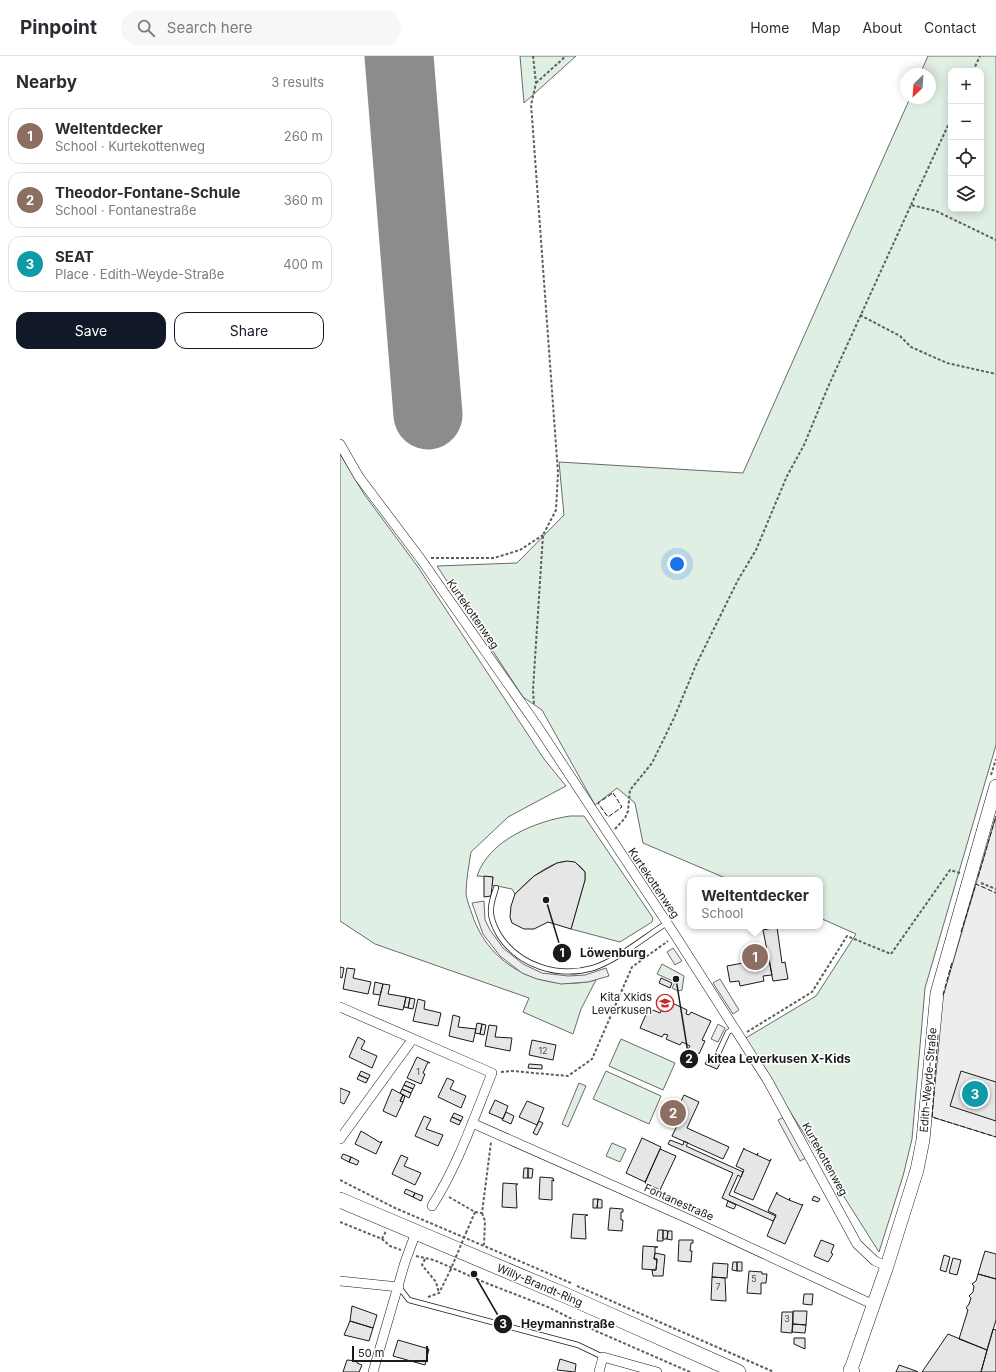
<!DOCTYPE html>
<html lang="en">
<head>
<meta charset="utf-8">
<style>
	body { margin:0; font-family:Inter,sans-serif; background:#f7f7f7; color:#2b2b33 }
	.controls { position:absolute; right:12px; top:12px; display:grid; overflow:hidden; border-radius:8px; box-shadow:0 2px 10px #0003 }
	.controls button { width:36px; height:36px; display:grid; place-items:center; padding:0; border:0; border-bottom:1px solid #e1e1e2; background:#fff; color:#2b2b33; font:20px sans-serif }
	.compass { position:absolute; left:560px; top:12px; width:36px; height:36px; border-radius:50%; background:#fff; box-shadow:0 2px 10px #0003; rotate:205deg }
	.scale { position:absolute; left:12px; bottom:10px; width:76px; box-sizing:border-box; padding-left:4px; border:2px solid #1a1a1a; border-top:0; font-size:11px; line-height:14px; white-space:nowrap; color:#1a1a1a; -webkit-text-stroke:3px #fff; paint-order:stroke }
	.you { position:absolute; left:337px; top:508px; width:14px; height:14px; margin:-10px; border:3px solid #fff; border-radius:50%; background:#1a73e8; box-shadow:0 0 0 6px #1a73e833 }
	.badge { display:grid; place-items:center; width:26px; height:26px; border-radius:50%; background:#111827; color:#fff; font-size:13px; font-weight:700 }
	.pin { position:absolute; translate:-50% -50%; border:2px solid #fff; box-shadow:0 1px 4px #0006 }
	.popup { position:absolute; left:347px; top:821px; width:136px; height:52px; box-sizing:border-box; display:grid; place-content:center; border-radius:8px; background:#fff; filter:drop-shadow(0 1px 3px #0005); font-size:13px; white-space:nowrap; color:#7c7c81 }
	.popup b { font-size:15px; color:#2b2b33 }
	.popup::after { content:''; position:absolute; left:50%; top:100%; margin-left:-8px; border:8px solid transparent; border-top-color:#fff }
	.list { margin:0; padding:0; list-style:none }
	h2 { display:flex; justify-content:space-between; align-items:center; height:52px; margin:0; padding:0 16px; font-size:17px }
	h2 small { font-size:13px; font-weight:400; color:#7c7c81 }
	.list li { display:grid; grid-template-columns:26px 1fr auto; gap:12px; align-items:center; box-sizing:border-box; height:56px; margin:0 8px 8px; padding:0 8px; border:1px solid #e1e1e2; border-radius:12px }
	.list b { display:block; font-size:15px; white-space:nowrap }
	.list p { margin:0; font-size:13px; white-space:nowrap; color:#7c7c81 }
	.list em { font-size:13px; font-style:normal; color:#7c7c81 }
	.actions { display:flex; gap:8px; padding:12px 16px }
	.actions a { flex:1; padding:9px 0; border:1px solid #111827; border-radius:12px; text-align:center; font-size:14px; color:#111827 }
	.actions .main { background:#111827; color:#fff }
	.icon { flex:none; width:22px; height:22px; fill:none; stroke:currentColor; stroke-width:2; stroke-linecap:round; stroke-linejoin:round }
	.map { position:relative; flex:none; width:656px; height:1316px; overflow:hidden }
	header { display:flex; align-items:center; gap:24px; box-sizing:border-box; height:56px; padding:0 20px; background:#fff; border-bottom:1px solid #e1e1e2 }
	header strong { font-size:19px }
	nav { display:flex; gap:22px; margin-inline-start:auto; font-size:14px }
	.search { width:280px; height:36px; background:#f7f7f7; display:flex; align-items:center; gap:10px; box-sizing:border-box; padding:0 14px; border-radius:22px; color:#7c7c81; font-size:15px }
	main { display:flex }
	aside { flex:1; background:#fff }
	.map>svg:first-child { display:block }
</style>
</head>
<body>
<header>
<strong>Pinpoint</strong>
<div class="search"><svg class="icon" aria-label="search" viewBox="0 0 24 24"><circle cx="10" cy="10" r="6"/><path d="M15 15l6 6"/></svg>Search here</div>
<nav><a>Home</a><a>Map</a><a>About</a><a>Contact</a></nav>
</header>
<main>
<aside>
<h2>Nearby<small>3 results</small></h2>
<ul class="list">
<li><span class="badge" style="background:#8d6e63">1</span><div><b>Weltentdecker</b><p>School · Kurtekottenweg</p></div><em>260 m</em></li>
<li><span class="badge" style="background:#8d6e63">2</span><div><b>Theodor-Fontane-Schule</b><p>School · Fontanestraße</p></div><em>360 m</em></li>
<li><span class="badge" style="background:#0f9aa8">3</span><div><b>SEAT</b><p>Place · Edith-Weyde-Straße</p></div><em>400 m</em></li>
</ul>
<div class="actions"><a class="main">Save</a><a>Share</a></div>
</aside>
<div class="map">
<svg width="656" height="1316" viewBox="0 0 656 1316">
	<rect width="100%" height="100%" fill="#fff"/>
	<!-- green -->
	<path fill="#e0efe3" stroke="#6a6a6a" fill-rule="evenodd" d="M180 0H236L184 47Z
		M588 0H656V689L585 932 572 1083 563 1120 539 1196 404 983 476 940 516 878 480 862V824H390L303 787 295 747 277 732 255 749 202 654 183 641 97 510 177 507 224 459 219 406 403 417 570 42H590V18H580ZM611 15H641V153H611Z
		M0 398 24 438 78 511 204 703 226 730 168 761 131 796C129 809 126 824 126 838 127 845 130 852 132 858 149 911 203 937 256 924L241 953 233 978 183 956 189 942 35 888 0 865Z
		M230 760H244L313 862 312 866 280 886 231 873 245 824V816C227 788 189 823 175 838L172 833 152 829 153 821 137 820C149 784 196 765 230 760Z
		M322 908 344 920 342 934 338 935 332 932 335 926 317 918Z
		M281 983 335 1007 323 1034 269 1010Z
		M266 1015 321 1040 309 1068 253 1043Z
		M239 1027 246 1030 228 1071 222 1068Z
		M272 1087 286 1093 280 1106 266 1100Z"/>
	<!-- parking -->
	<path fill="#ededed" stroke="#6a6a6a" d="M656 760V1081L592 1061 601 947Z
		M144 845 145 864 150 874 163 892 183 908 202 917 228 920 245 919 266 912 269 920 248 926 221 928 197 923 182 917 160 900 143 878 132 847Z
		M333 892 342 905 335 909 327 896Z
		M380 923 399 954 393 958 373 927Z
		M378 968 385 972 378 986 371 983Z
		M444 1061 466 1102 460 1105 438 1064Z"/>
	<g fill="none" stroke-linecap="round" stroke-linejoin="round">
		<!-- runway -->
		<path stroke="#8c8c8c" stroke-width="69" d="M59 0 88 359"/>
	</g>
	<!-- building -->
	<path fill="#e6e6e6" stroke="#1a1a1a" d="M227 805 235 806 245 816V824L231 873 208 866 194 873H184L172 867 170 861 171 850 175 838 194 820 217 807Z
		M144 820 153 821 151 840 144 841Z
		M437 871 442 907 445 906 448 923 433 925 423 874Z
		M429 902 432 919 423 920 424 925 400 930 399 925 390 926 387 910Z
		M0 911 4 912 2 922 0 921Z
		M7 912 15 913 13 922 31 926 28 938 3 933Z
		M321 922 332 927 330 932 319 927Z
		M35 926 43 928 40 939 33 938Z
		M43 928 50 929 48 938 66 941 63 954 38 949Z
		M66 941 70 942 68 952 64 951Z
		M70 942 75 943 73 953 68 952Z
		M78 943 85 945 84 953 101 957 98 970 73 965Z
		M326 944 347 954 346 958 349 959 351 956 371 965 362 984 365 985 359 998 348 993 350 990 342 986 340 989 326 983 328 979 324 978 322 981 300 972 308 954 312 956 313 954 320 957Z
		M113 959 120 961 118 971 136 973 133 986 109 980Z
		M137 967 142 968 140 978 135 977Z
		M142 968 146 969 144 979 140 978Z
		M149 969 157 970 155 981 172 982 170 995 145 990Z
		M18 981 25 985 21 993 37 1000 32 1012 9 1001Z
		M192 984 216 989 213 1004 189 999Z
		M77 1001 90 1007 88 1006 83 1017 85 1018 81 1028 67 1022Z
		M368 1003 380 1008 377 1013 365 1008Z
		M189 1008 202 1009V1013L188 1012Z
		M21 1015 30 1019 28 1023 19 1019Z
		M621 1015 656 1026V1065L610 1050Z
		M19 1019 28 1023 26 1027 17 1023Z
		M107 1022 114 1025 110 1033 126 1040 121 1052 98 1041Z
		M66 1025 75 1029 73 1033 64 1029Z
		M64 1029 73 1033 71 1037 62 1033Z
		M0 1032 10 1036 4 1048 0 1046Z
		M52 1033 65 1040 63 1039 60 1045 63 1046 56 1061 43 1055Z
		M62 1033 71 1037 69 1042 60 1037Z
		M63 1039 65 1040 63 1046 60 1045Z
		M344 1039 359 1046 347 1072 389 1091 383 1103 332 1080 338 1068 332 1065Z
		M155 1044 168 1050 163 1063 149 1057Z
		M187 1045 204 1052 197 1069 179 1061Z
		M166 1056 174 1060 171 1068 162 1064Z
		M114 1057 123 1061 121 1065 112 1061Z
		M84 1060 91 1063 86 1073 103 1079 98 1090 75 1080Z
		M112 1061 121 1065 119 1069 110 1065Z
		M199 1065 203 1067 197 1079 193 1077Z
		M21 1075 41 1087 42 1085 36 1098 15 1088Z
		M302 1082 321 1091 305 1126 286 1117Z
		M330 1084 343 1089 344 1085 348 1087 346 1090 403 1116 401 1121 398 1119 389 1139 436 1160 433 1165 382 1142 393 1117 328 1088Z
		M404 1092V1093L417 1099 418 1097 417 1099 430 1105 431 1103 413 1144 394 1136 404 1114 396 1110Z
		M320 1093 336 1100 320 1134 305 1127Z
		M3 1098 11 1101 9 1106 1 1102Z
		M61 1099 68 1102 64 1110 81 1117 75 1129 52 1118Z
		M11 1101 19 1105 17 1109 9 1106Z
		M184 1112H188V1122H183Z
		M188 1112 193 1113 192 1122H188Z
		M200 1121 213 1122 214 1125 212 1124V1144L199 1143Z
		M163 1127 178 1128 176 1129 177 1152 162 1151Z
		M66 1133 75 1137 73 1141 64 1137Z
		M437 1136V1138L449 1144 450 1142 449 1144 462 1149 463 1148 445 1188 427 1180 436 1159 428 1155Z
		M75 1137 83 1140 81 1145 73 1141Z
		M474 1140 480 1143 478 1146 472 1144Z
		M253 1143H258L257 1152H253Z
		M258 1143 262 1144V1152H257Z
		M388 1145 396 1149 394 1153 386 1150Z
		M270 1152 283 1153V1156H281V1164H283L282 1175 268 1174Z
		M233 1158 248 1159 245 1160 246 1183 231 1182Z
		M318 1174H323V1185H317Z
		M323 1174 328 1175 327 1183H323Z
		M328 1175H332V1184L327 1183Z
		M339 1184H353V1187H351L350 1195H352L351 1206 338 1205Z
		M481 1184 494 1189 491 1197 493 1198 488 1206 474 1200Z
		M303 1190 318 1191H315V1197L314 1203H317L316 1214 302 1213Z
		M645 1195 656 1198V1223L638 1218Z
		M315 1197 325 1199 323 1220H313L312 1214H316L317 1203H314Z
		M604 1199 610 1201 606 1216 600 1214Z
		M613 1202 621 1204 617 1219 609 1217Z
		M393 1206H397V1215L392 1214Z
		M397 1206H402V1215H397Z
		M373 1207 388 1208 387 1222 372 1221Z
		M409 1215 422 1216V1218H427L426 1227H421V1238L407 1237Z
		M638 1218 656 1223V1264L647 1294 619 1283 628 1254 626 1252 629 1248 631 1242 629 1240 633 1236 634 1230 632 1228 636 1225Z
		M372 1221 385 1222 386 1245 371 1244Z
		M464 1238H473L472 1249 463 1248Z
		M12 1250 37 1259 33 1272 10 1265Z
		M453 1255H467L466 1269 453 1268Z
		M442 1256H453L452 1277 441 1276Z
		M10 1265 33 1272 29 1285 4 1279Z
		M453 1268 466 1269 465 1277 452 1276Z
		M653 1273 656 1274V1316H641Z
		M608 1278 647 1294 641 1316H582Z
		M454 1282H465V1293L454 1288Z
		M58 1284 89 1293 85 1309 53 1300Z
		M220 1303 236 1308 235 1316 217 1314Z
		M7 1304 17 1305V1307L22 1309 19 1316H3Z
		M559 1309 576 1315 578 1316H556Z"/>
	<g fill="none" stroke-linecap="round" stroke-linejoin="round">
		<defs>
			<path id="lane" d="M156 832C154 839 151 846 151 853 150 862 155 872 159 879 179 910 218 922 253 912 276 905 306 880 327 867
				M375 1004 388 976 395 972
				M59 1231 69 1244 238 1289 263 1301"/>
			<path id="street" d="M0 388 19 421 80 502 196 668 335 879 428 1025 517 1188 535 1205 547 1210
				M0 951 152 1017C134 1062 118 1109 92 1150
				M132 1067 351 1164 534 1249
				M0 1083 72 984
				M0 1225 59 1231
				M33 1316 65 1206 76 1176
				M259 1316 263 1301 317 1316"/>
			<path id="secondary" d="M510 1316 547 1210 577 1114 583 1084 597 937 656 730"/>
			<path id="primary" d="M0 1144 227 1240 398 1316
				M511 1314 512 1316"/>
		</defs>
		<!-- lane casing -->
		<use href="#lane" stroke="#1a1a1a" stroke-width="6"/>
		<!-- street casing -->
		<use href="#street" stroke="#1a1a1a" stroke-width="10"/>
		<!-- secondary casing -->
		<use href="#secondary" stroke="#1a1a1a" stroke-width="14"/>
		<!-- primary casing -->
		<use href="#primary" stroke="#1a1a1a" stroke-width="16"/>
		<!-- path -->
		<path stroke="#5f5f5f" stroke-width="2" stroke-dasharray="3 2" stroke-linecap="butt" d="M193 0 196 27 191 49 192 61 218 417 216 454 203 479 193 634 194 649
			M633 15 640 0
			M196 27 226 0
			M571 149 611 63
			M520 259 560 280 571 291 607 307 656 318
			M91 502H154L180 494 203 479
			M651 719 656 703
			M275 773 285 762 288 755 290 734 312 707 334 662 356 609 398 524 416 494 447 420 464 389 488 331 571 149 596 155 656 184
			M641 827 656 833
			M407 976 472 936 507 880 551 898 610 814 620 817
			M161 1016 172 1015 228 1020 252 1003 292 911 328 885
			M0 1124 55 1152 231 1227
			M109 1141 135 1156 142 1157 151 1086
			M142 1157 145 1165 144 1189
			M0 1166 42 1183 50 1190 61 1194
			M126 1177 135 1156
			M42 1183 46 1175
			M76 1200 94 1204 146 1227 208 1251 256 1275 350 1316
			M85 1203 82 1209 96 1226 99 1237
			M237 1230 434 1316
			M88 1241 99 1237 110 1215"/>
		<!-- lane -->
		<use href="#lane" stroke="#fff" stroke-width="4.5"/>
		<!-- street -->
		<use href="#street" stroke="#fff" stroke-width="9"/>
		<!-- secondary -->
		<use href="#secondary" stroke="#fff" stroke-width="13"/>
		<!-- primary -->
		<use href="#primary" stroke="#fff" stroke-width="15"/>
		<!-- path-bridge -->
		<path stroke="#5f5f5f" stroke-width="2" stroke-dasharray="3 2" stroke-linecap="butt" d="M110 1215 126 1177"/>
		<!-- fence -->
		<path stroke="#1a1a1a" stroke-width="1" stroke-dasharray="5 2" stroke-linecap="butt" d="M273 737 282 751 268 761 258 747Z
			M638 821 656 760
			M621 876 636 828 656 837
			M603 939 612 906
			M598 979 592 1061 656 1081"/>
	</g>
	<!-- icons -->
	<defs>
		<symbol id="school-ring" viewBox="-11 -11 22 22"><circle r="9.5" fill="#fff" stroke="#c62828" stroke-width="1.5"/><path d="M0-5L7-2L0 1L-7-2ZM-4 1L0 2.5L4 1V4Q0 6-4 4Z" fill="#c62828"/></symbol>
	</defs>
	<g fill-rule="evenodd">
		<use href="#school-ring" x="315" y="937" width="20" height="20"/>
	</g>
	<g text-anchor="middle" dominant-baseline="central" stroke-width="3" stroke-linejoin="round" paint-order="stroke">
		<!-- number labels -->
		<g font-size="9" fill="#4d4d4d">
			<text x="203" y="994">12</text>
			<text x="78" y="1015">1</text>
			<text x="414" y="1222">5</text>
			<text x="378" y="1230">7</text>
			<text x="447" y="1262">3</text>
		</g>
		<!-- street labels -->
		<g font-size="11" fill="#1a1a1a" stroke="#fff">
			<text transform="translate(133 558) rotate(55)">Kurtekottenweg</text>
			<text transform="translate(314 827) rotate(56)">Kurtekottenweg</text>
			<text transform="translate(588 1024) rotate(-85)">Edith-Weyde-Straße</text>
			<text transform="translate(485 1103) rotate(61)">Kurtekottenweg</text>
			<text transform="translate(339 1146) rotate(24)">Fontanestraße</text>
			<text transform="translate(200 1229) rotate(23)">Willy-Brandt-Ring</text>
		</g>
		<!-- poi labels -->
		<g font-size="11" fill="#1a1a1a" stroke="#fff" text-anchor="end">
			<text x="312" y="941">Kita Xkids<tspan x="312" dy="13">Leverkusen</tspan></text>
		</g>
	</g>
	<!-- callouts -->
	<path fill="none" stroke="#1a1a1a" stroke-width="1.5" d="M206 844L222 897M336 923L349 1003M134 1218L163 1268"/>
	<g fill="#1a1a1a" stroke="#fff" stroke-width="1.5">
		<circle cx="206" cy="844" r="4"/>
		<circle cx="336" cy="923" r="4"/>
		<circle cx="134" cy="1218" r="4"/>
		<circle cx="222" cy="897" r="10"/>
		<circle cx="349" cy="1003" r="10"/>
		<circle cx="163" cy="1268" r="10"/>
	</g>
	<g font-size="12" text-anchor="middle" font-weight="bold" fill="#fff">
		<text x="222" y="901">1</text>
		<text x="349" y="1007">2</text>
		<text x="163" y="1272">3</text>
	</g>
	<g font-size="12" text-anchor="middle" font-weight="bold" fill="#1a1a1a" stroke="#fff" stroke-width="3" stroke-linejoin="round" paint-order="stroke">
		<text x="273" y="901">Löwenburg</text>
		<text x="439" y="1007">kitea Leverkusen X-Kids</text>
		<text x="228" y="1272">Heymannstraße</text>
	</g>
</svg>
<div class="controls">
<button>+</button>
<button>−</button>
<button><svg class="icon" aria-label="locate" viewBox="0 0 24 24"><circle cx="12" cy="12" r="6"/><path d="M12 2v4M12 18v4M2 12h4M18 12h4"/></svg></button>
<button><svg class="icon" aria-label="layers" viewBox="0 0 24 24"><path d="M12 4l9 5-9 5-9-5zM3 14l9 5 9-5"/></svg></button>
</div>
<svg class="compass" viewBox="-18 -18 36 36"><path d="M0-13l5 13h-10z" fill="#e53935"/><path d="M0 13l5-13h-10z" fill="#7c7c81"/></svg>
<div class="scale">50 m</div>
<div class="you"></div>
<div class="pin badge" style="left:415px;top:901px;background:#8d6e63">1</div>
<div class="popup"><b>Weltentdecker</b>School</div>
<div class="pin badge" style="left:333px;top:1057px;background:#8d6e63">2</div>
<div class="pin badge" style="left:635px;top:1038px;background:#0f9aa8">3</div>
</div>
</main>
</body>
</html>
